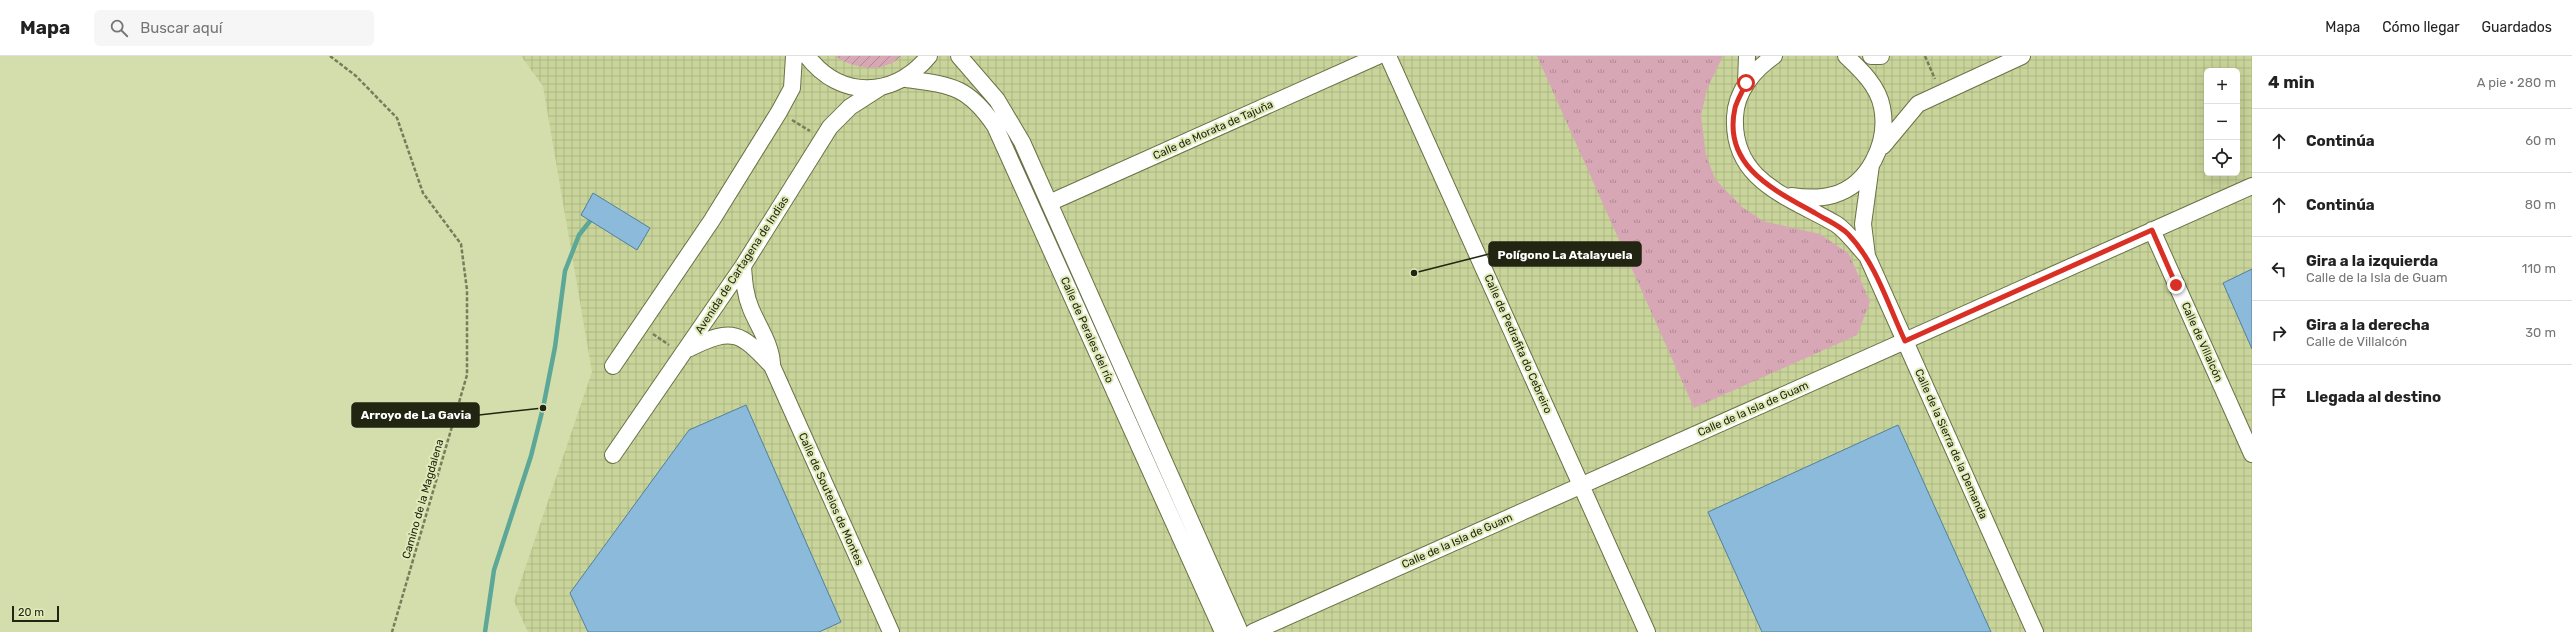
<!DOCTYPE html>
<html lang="es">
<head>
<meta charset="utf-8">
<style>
	body { margin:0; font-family:Rubik,sans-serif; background:#f6f6f6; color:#222 }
	.controls { position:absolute; right:12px; top:12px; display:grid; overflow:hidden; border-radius:6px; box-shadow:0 4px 16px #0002 }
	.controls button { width:36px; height:36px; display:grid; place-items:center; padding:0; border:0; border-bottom:1px solid #e0e0e0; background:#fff; color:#222; font:20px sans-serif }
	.scale { position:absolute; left:12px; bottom:10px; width:47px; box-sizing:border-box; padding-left:4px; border:2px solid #212512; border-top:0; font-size:11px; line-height:14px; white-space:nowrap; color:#212512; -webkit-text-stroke:3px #e0ebb9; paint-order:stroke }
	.stop { position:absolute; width:12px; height:12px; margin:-9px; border:3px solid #d93025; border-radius:50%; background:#fff }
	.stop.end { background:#d93025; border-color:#fff; box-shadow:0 1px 4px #0008 }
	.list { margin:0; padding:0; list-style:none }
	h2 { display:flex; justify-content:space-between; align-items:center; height:52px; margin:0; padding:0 16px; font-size:17px }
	h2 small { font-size:13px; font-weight:400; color:#767676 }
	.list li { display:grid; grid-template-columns:26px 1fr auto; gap:12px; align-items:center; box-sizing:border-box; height:64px; padding:0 16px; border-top:1px solid #e0e0e0 }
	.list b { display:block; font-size:15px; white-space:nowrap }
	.list p { margin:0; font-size:13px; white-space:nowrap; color:#767676 }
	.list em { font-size:13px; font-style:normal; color:#767676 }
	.icon { flex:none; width:22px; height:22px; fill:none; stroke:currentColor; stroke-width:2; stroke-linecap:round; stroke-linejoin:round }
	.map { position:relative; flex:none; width:2252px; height:576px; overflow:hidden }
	header { display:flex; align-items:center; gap:24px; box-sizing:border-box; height:56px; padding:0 20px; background:#fff; border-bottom:1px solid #e0e0e0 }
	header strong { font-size:19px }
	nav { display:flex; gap:22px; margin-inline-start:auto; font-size:14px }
	.search { width:280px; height:36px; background:#f6f6f6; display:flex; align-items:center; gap:10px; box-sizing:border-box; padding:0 14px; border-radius:6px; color:#767676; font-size:15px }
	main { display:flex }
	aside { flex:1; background:#fff }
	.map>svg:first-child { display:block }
</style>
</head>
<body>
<header>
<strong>Mapa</strong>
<div class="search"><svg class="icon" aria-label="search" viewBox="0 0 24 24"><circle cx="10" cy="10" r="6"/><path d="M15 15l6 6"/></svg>Buscar aquí</div>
<nav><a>Mapa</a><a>Cómo llegar</a><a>Guardados</a></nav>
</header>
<main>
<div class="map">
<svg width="2252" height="576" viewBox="0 0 2252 576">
	<defs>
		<pattern id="industrial-grid" width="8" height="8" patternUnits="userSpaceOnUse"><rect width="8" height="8" fill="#c8d49a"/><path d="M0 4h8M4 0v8" fill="none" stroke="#acb684"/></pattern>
		<pattern id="park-tufts" width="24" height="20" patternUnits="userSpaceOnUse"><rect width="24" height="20" fill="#d8a7b6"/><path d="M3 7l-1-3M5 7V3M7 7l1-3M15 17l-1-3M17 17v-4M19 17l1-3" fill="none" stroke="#af8893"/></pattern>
		<pattern id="garden-furrows" width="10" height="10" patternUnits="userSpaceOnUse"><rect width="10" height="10" fill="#d8a7b6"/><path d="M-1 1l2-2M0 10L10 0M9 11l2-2" fill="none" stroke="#af8893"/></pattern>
	</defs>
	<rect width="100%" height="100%" fill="#d3deac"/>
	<!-- industrial -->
	<path fill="url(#industrial-grid)" fill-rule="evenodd" d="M521 0H2252V576H528L514 545 592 316 543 30ZM2207 15H2237V117H2207Z"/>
	<!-- park -->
	<path fill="url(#park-tufts)" d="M1537 0H1723L1707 33 1701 60 1706 99 1715 123 1742 151 1763 165 1820 178 1849 198 1870 246 1857 279 1694 352Z"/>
	<!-- garden -->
	<path fill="url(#garden-furrows)" d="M834 0H901C882 19 854 12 834 0Z"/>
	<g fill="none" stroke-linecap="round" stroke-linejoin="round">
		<!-- stream -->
		<path stroke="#5ca797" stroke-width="4.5" d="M485 576 494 514 531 400 543 352 555 291 565 215 579 179 590 165"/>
	</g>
	<!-- building -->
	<path fill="#8bbada" stroke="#52809d" d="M593 137 650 172 637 194 581 159Z
		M2252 213V293L2223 227Z
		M746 349 841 566 819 576H588L570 537 689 374Z
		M1898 369 1991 576H1762L1708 456Z"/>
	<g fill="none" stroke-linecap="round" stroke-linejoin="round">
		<defs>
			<path id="minor" d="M807 0C841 44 894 42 929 0
				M959 0 997 44 1022 86 1240 576
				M1388 0 1647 576
				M1774 0C1754 14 1736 35 1735 61 1732 126 1790 141 1836 168 1848 176 1857 190 1867 200
				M1871 0H1881
				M906 23C951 29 968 30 995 70L1223 576
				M1746 27 1747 0
				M1883 90 1918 48 2022 0
				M1871 109 1863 168 1867 200 2035 576
				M1791 140C1805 142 1819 143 1833 139 1869 129 1889 86 1882 51 1878 30 1861 14 1846 0
				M1049 147 1378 0
				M2152 174 2252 398
				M743 210C744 225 745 239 751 253 759 272 771 288 772 308
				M690 292C733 271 740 276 772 310L891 576
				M613 310 712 164 779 56 792 32 794 0
				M613 399 743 210 830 71 850 51 881 31
				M1253 576 2252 130"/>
		</defs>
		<!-- minor casing -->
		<use href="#minor" stroke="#697244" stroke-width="18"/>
		<!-- path -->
		<path stroke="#767d5b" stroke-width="2.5" stroke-dasharray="4 2" stroke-linecap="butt" d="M330 0 356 20 397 62 423 137 461 188 467 234V319L392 576
			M1925 0 1935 23
			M792 64 810 75
			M653 278 669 289"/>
		<!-- minor -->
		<use href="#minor" stroke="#fff" stroke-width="16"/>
	</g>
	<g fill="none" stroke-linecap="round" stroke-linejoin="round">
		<!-- route -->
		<path stroke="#d93025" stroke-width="5" d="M1746 27C1743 35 1737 44 1735 52 1722 110 1774 134 1815 157 1826 164 1839 169 1848 178 1876 207 1888 249 1905 285L2152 174 2176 229"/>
	</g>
	<g text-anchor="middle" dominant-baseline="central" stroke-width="4" stroke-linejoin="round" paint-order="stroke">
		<!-- street labels -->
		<g font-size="11" fill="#212512" stroke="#e0ebb9">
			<text transform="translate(1213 74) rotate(-24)">Calle de Morata de Tajuña</text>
			<text transform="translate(742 209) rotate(-57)">Avenida de Cartagena de Indias</text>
			<text transform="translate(1087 274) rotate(66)">Calle de Perales del río</text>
			<text transform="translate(2202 286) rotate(66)">Calle de Villalcón</text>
			<text transform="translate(1518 288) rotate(66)">Calle de Pedrafita do Cebreiro</text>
			<text transform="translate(1753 353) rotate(-24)">Calle de la Isla de Guam</text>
			<text transform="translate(1951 388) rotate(66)">Calle de la Sierra de la Demanda</text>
			<text transform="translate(423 443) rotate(-74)">Camino de la Magdalena</text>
			<text transform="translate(831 443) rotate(66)">Calle de Soutelos de Montes</text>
			<text transform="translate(1457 485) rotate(-24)">Calle de la Isla de Guam</text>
		</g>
	</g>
	<!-- callouts -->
	<path fill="none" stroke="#212512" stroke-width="1.5" d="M1414 217L1489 198M543 352L479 359"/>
	<g fill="#212512" stroke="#e0ebb9" stroke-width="1.5">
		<circle cx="1414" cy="217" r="4"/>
		<circle cx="543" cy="352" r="4"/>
	</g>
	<g fill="#212512" stroke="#212512" stroke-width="1.5">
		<rect x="1489" y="186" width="152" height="24" rx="4"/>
		<rect x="352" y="347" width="127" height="24" rx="4"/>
	</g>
	<g font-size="12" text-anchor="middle" font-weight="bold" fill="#fff">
		<text x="1565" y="203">Polígono La Atalayuela</text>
		<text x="416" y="363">Arroyo de La Gavia</text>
	</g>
</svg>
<div class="controls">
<button>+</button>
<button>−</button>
<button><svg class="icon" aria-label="locate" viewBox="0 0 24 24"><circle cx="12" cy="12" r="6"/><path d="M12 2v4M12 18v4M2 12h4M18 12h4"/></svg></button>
</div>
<div class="scale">20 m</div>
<div class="stop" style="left:1746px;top:27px"></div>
<div class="stop end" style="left:2176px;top:229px"></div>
</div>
<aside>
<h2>4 min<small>A pie · 280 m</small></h2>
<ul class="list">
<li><svg class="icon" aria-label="ahead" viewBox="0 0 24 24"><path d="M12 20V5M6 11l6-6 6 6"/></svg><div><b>Continúa</b></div><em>60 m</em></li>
<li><svg class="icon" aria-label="ahead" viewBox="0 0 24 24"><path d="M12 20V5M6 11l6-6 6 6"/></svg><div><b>Continúa</b></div><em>80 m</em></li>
<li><svg class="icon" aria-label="left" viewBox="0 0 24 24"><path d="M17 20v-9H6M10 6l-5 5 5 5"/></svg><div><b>Gira a la izquierda</b><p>Calle de la Isla de Guam</p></div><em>110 m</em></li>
<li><svg class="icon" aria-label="right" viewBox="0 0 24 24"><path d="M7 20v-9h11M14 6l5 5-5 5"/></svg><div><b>Gira a la derecha</b><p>Calle de Villalcón</p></div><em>30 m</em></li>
<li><svg class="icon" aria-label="arrive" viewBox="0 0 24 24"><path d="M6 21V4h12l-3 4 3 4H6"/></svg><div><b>Llegada al destino</b></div></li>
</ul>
</aside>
</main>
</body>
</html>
